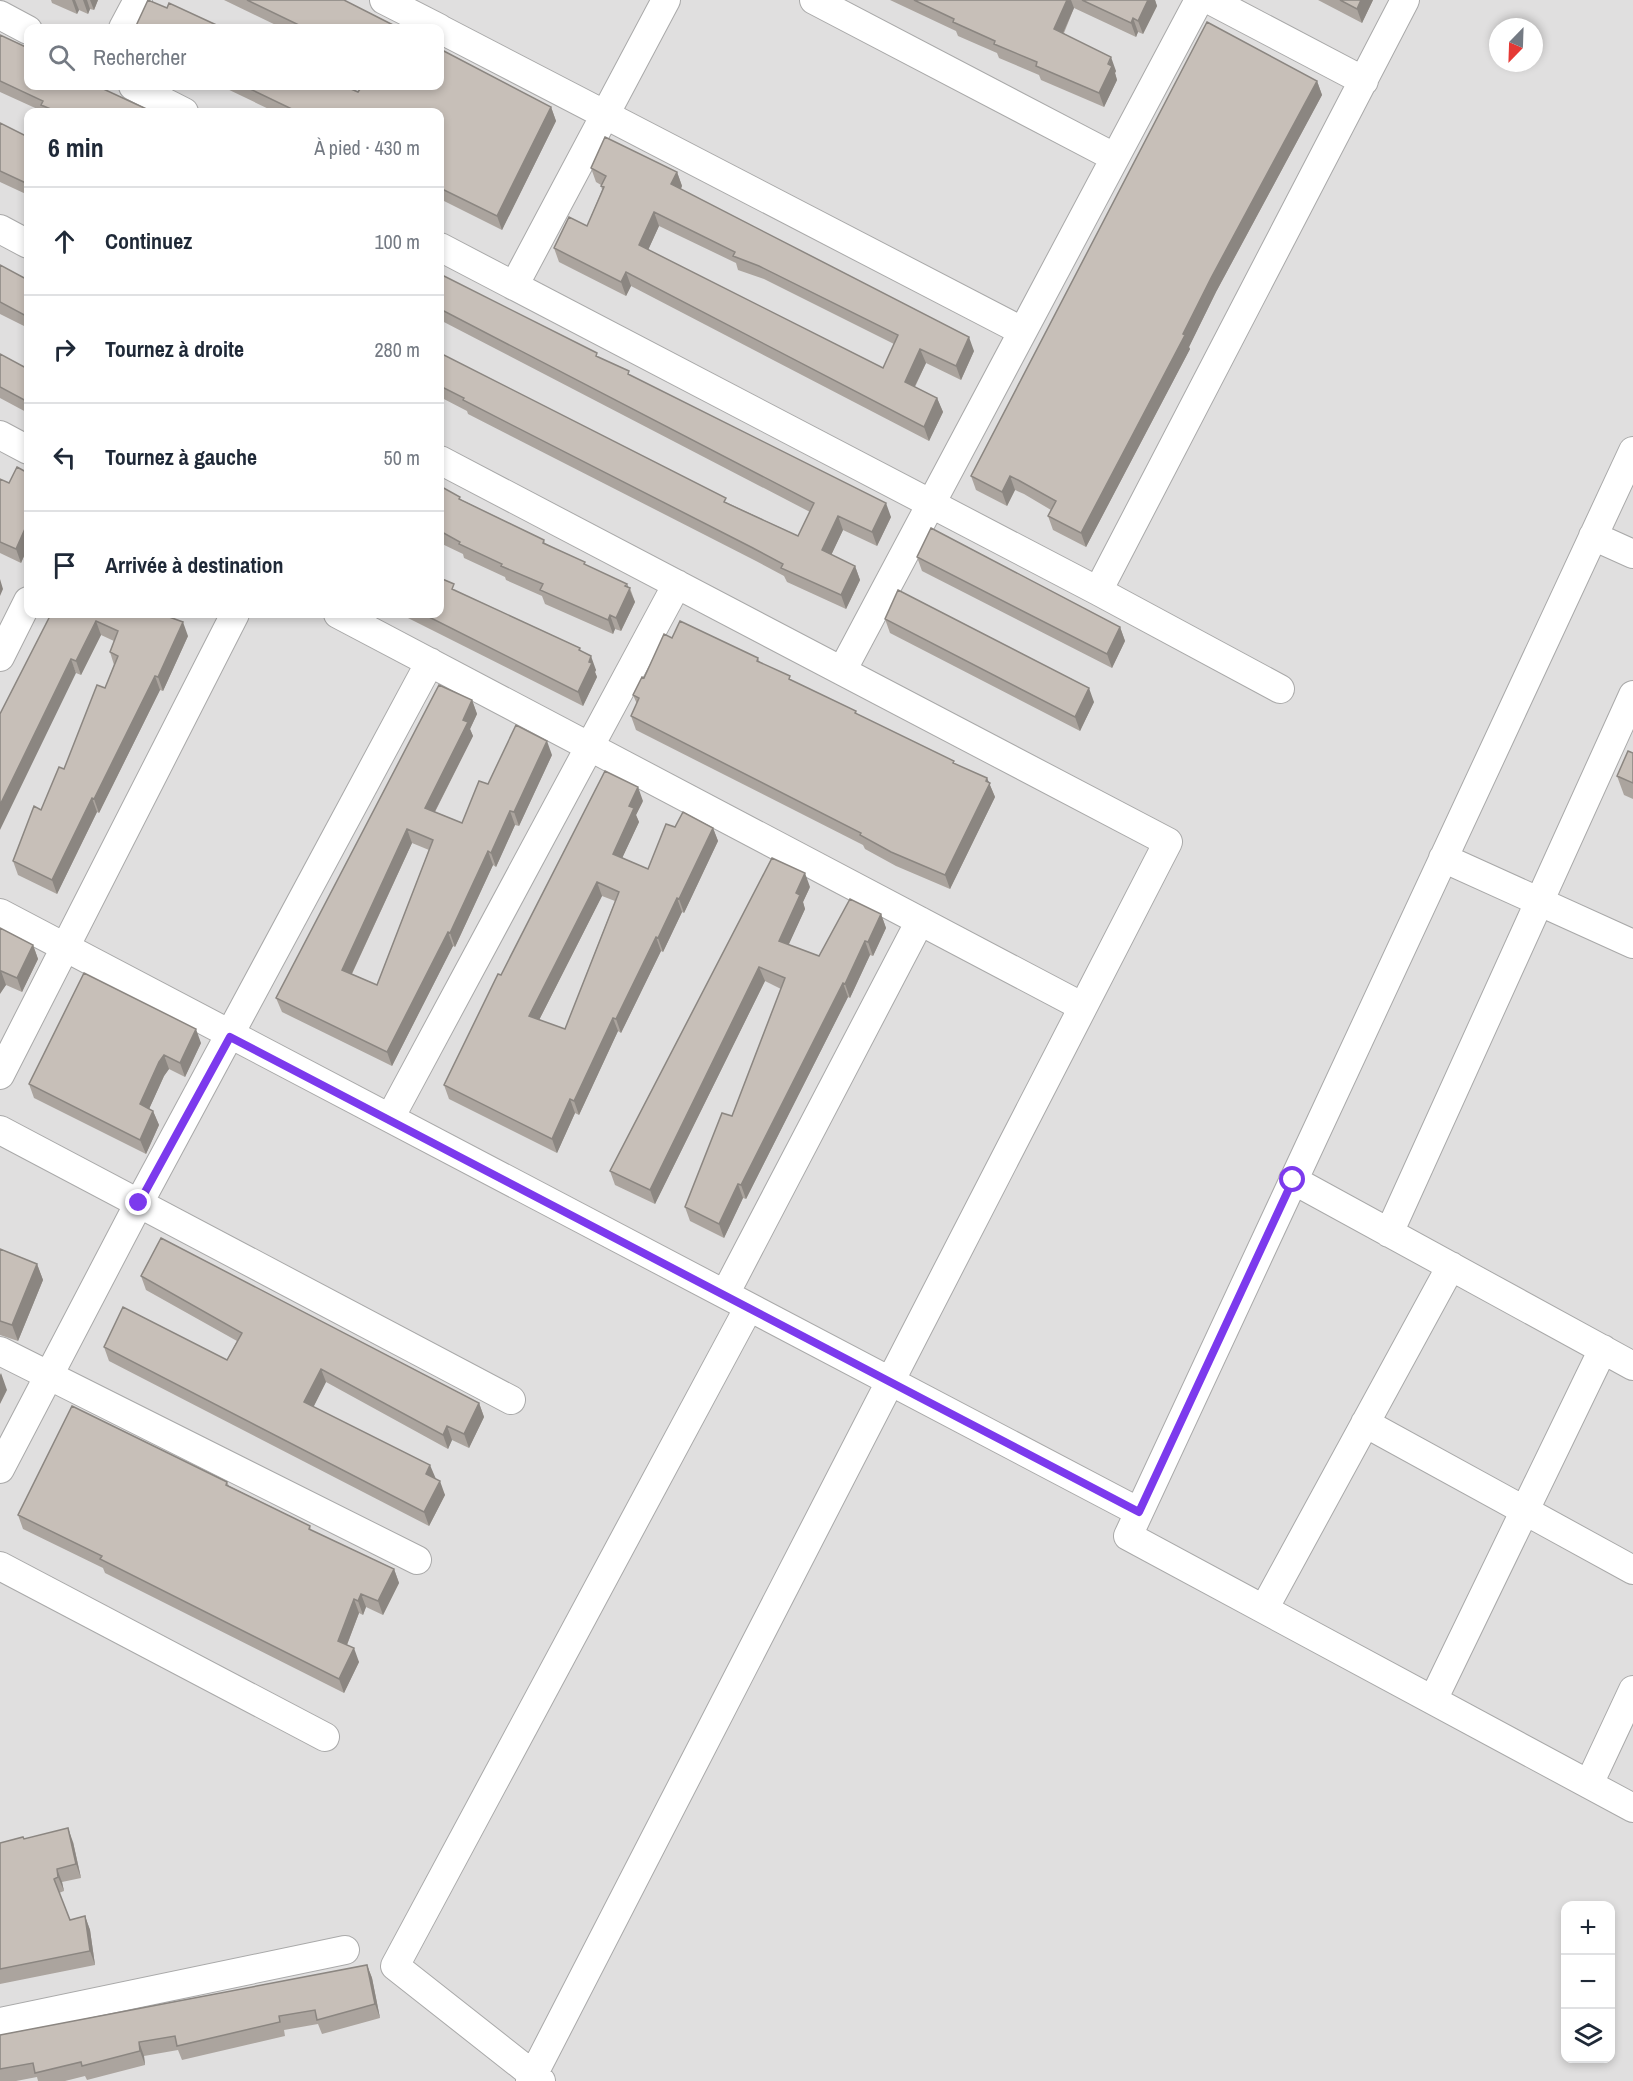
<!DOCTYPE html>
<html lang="fr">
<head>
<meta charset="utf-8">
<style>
	body { margin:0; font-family:"Archivo Narrow",sans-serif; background:#f2f2f3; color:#1f2937 }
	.controls { position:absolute; right:18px; bottom:18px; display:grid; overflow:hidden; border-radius:12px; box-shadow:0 3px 9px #0003 }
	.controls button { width:54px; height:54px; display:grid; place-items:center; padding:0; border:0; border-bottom:2px solid #e0e1e3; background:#fff; color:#1f2937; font:30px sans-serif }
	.compass { position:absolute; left:1489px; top:18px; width:54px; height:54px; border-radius:50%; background:#fff; box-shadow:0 3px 9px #0003; rotate:203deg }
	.stop { position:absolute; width:18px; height:18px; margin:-14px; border:4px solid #7c3aed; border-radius:50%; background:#fff }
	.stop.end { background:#7c3aed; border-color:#fff; box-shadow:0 2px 6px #0008 }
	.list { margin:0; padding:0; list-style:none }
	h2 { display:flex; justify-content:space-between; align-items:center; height:78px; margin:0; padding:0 24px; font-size:26px }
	h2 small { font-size:20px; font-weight:400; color:#747a83 }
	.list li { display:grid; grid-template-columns:39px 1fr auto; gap:18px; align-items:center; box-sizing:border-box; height:108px; padding:0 24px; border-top:2px solid #e0e1e3 }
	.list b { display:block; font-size:22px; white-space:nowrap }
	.list em { font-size:20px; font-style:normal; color:#747a83 }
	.icon { flex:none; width:33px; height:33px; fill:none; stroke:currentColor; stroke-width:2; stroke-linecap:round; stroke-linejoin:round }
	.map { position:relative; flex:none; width:1633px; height:2081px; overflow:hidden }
	.search { position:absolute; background:#fff; box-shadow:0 3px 9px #0003; left:24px; top:24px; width:420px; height:66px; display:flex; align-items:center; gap:15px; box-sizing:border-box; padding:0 21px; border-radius:12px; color:#747a83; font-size:22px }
	.panel { position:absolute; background:#fff; box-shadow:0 3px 9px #0003; left:24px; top:108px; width:420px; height:510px; border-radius:12px }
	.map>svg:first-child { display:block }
</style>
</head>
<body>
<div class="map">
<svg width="1633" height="2081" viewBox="0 0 1633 2081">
	<rect width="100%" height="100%" fill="#f2efe9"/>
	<!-- residential -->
	<path fill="#e0dfdf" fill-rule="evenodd" d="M0 0H1633V2081H0ZM1498 27H1534V63H1498ZM28 28H440V86H28ZM28 112H440V614H28ZM1566 1906H1610V2058H1566Z"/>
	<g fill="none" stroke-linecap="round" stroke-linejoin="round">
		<defs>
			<path id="minor" d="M384 0 439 28
				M814 0 1114 157
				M1210 0 1364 81
				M0 15 28 30
				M123 28 138 0
				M440 29 1022 331
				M133 86 184 112
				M0 229 28 244
				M440 247 1098 591 1280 689
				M514 286 666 0
				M0 435 28 450
				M1633 451 1128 1536 1633 1808
				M440 460 1168 842 530 2081
				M1593 536 1633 554
				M1098 591 1405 0
				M338 614 1083 1007
				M0 657 28 601
				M842 671 1199 0
				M1443 858 1633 944
				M0 913 1139 1512
				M0 1075 235 614
				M390 1118 677 584
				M0 1130 511 1400
				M1293 1180 1633 1366
				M1389 1233 1633 695
				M725 1294 920 921
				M0 1351 417 1560
				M1365 1423 1633 1570
				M0 1469 139 1203 430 662
				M0 1566 325 1737
				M1264 1609 1451 1266
				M1433 1700 1603 1349
				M1589 1784 1633 1690
				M0 2022 345 1950
				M541 2081 395 1966 749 1307"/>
		</defs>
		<!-- minor casing -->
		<use href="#minor" stroke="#a9a9a9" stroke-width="30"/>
		<!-- minor -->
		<use href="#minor" stroke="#fff" stroke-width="28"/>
	</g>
	<!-- wall -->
	<path fill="#aba49e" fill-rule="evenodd" d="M51 0H98L94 10 90 9 88 14 79 10 77 14 52 3Z
		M224 0H344L399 28H282Z
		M890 0H1155L1157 6 1143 34 1138 32 1136 37 1074 8 1064 33 1116 71 1115 73 1117 80 1104 107 1041 80 1039 75 999 58 997 53 958 36 956 31Z
		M1318 0H1373L1362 23Z
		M0 35 28 86 153 112H44L0 92Z
		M1317 81 1322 95 1216 292 1189 347 1190 349 1086 547 1053 530 1048 516 1051 510 1024 494 1015 490 1007 506 976 490 971 476Z
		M221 86H344L358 92 551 107 556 121 502 230 440 199V112H275Z
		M0 123 28 137V195L0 182Z
		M591 168 677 172 682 186 681 189 974 351 961 380 926 363 915 387 937 398 943 412 929 441 631 286 626 296 559 262 554 248 587 226 602 190 601 185 596 182ZM659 226 736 263 738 270 764 279 894 344 883 368 648 250Z
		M0 265 28 280V328L0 314Z
		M440 274 598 357 631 376 891 517 877 546 843 530 831 555 855 566 860 580 846 609 787 582 784 576 756 561 468 414 467 411 440 397V353L728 503 798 536 810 512 440 320Z
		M0 354 28 369V413L0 398Z
		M28 473V547L21 563 0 553V479L9 483Z
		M440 486 462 500 544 540 545 543 630 588 635 602 621 631 615 629 613 634 545 604 542 596 506 580 505 577 464 558 463 554 440 543Z
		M917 557 1120 627 1125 641 1112 668 922 571Z
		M456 591 580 648 581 651 596 670 595 672 597 677 583 706 400 614H440Z
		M51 614 188 636 163 691 160 690 99 813 97 812 57 894 18 875 13 861 64 769 105 688 114 665 110 652 114 641 101 635 81 675 76 673Z
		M885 619 1094 702 1080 731 890 633Z
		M672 638 758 658 760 663 792 681 856 711 857 714 955 764 987 778 995 797 950 889 896 866 865 849 863 845 636 730 631 716 637 704 633 695Z
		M472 700 477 714 470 729 473 736 435 812 462 823 488 784 552 755 519 826 515 825 496 867 493 865 455 947 453 946 392 1066 282 1012 276 998ZM412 843 429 850 377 985 352 974Z
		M1633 753V799L1624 795 1617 776Z
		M643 801 636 815 639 822 622 858 648 869 675 827 713 828 718 841 684 913 682 912 663 952 661 951 621 1033 618 1031 579 1115 575 1113 557 1153 449 1099 444 1085 501 975ZM602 896 615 901 565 1029 539 1020Z
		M810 887 803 902 805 909 788 945 819 956 881 914 886 928 873 956 870 955 850 998 848 997 746 1199 743 1198 724 1238 690 1221 685 1207 732 1116 781 989 765 981 655 1204 615 1185 610 1171Z
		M0 928 33 945 38 959 22 992 6 985 1 991Z
		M201 1043 185 1077 169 1069 164 1076 149 1109 153 1111 159 1125 146 1154 34 1098 29 1084Z
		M0 1249 37 1264 43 1280 18 1341 0 1335Z
		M141 1276 479 1403 484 1417 469 1448 452 1440 448 1449 326 1382 313 1407 436 1479 445 1495 429 1526 109 1361 104 1347 227 1360 237 1341 146 1290Z
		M227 1482 229 1486 310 1526 311 1530 394 1569 399 1583 383 1615 366 1607 363 1615 359 1613 347 1645 359 1662 344 1693 105 1573 103 1568 23 1529 18 1515Z
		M24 1839 73 1842 81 1878 62 1882 64 1891 59 1893 70 1920 85 1916 90 1930 95 1965 0 1984V1843Z
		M367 1965 372 1978 380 2018 322 2034 318 2024 284 2030 285 2036 182 2060 178 2050 144 2056 145 2065 87 2080 85 2076 65 2081H38L37 2077 16 2081H0V2035Z"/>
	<!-- shaded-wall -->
	<path fill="#8b8681" d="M72 0H75L79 10 77 14Z
		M83 0H87L90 9 88 14Z
		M90 0H98L94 10Z
		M1067 0H1071L1074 8 1059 42 1054 29Z
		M1148 0H1155L1157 6 1143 34 1138 21Z
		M1361 0H1373L1362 23 1357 9Z
		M1133 18 1138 32 1136 37 1131 23Z
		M1111 57 1116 71 1115 73 1117 80 1104 107 1099 93Z
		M1317 81 1322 95 1216 292 1189 347 1190 349 1086 547 1081 533 1211 278Z
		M551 107 556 121 502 230 497 216Z
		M677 172 682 186 676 198 671 184Z
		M654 212 659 226 644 259 639 245Z
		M626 272 631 286 626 296 621 282Z
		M969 337 974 351 961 380 956 366Z
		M920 349 926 363 910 396 905 382Z
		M937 398 943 412 929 441 924 427Z
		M1010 476 1015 490 1007 506 1002 492Z
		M886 503 891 517 877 546 872 532Z
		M838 516 843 530 827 564 822 550Z
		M28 522V547L21 563 16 549Z
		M855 566 860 580 846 609 841 595Z
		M0 579 3 589 0 596Z
		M627 584 635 602 621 631 616 618Z
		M610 615 615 629 613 634 608 620Z
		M96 621 101 635 81 675 76 661Z
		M183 622 188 636 163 691 158 677Z
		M1120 627 1125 641 1112 668 1107 654Z
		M591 656 596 670 595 672 597 677 583 706 578 692Z
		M71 659 76 673 0 830V805Z
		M155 676 160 690 99 813 94 799Z
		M1089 688 1094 702 1080 731 1075 717Z
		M472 700 477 714 470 729 473 736 430 821 425 808Z
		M547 741 552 755 519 826 514 812Z
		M987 778 995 797 950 889 945 875Z
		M638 787 643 801 636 815 639 822 618 867 613 854 629 806Z
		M92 798 97 812 57 894 52 880Z
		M510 811 515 825 496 867 491 853Z
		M713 828 718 841 684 913 679 899Z
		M407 829 412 843 347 984 342 970Z
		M488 851 493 865 455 947 450 933Z
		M805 873 810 887 803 902 805 909 784 955 779 941 796 893Z
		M597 882 602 896 534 1030 529 1016Z
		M677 898 682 912 663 952 658 938Z
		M881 914 886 928 873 956 868 942Z
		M448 932 453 946 392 1066 387 1052Z
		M656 937 661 951 621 1033 616 1019Z
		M865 941 870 955 850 998 845 984Z
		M33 945 38 959 22 992 17 978Z
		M759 967 765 981 655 1204 650 1190Z
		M1 971 6 985 0 994V972Z
		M843 983 848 997 746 1199 741 1185Z
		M613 1018 618 1031 579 1115 574 1101Z
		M196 1029 201 1043 185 1077 180 1063Z
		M164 1055 169 1069 164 1076 145 1118 140 1104 159 1062Z
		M570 1099 575 1113 557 1153 552 1139Z
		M153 1111 159 1125 146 1154 140 1140Z
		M738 1184 743 1198 724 1238 719 1224Z
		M37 1264 43 1280 18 1341 12 1325Z
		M321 1369 326 1382 309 1416 304 1402Z
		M1 1373 7 1390 0 1404V1375Z
		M479 1403 484 1417 469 1448 464 1434Z
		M447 1426 452 1440 448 1449 443 1435Z
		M430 1465 436 1479 426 1474Z
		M440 1481 445 1495 429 1526 424 1512Z
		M394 1569 399 1583 383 1615 378 1601Z
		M361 1594 366 1607 363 1615 358 1601Z
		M354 1599 359 1613 343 1655 338 1641Z
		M354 1648 359 1662 344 1693 339 1679Z
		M68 1828 73 1842 81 1878 76 1864Z
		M57 1869 62 1882 64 1891 58 1877Z
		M85 1916 90 1930 95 1965 90 1951Z
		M367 1965 372 1978 380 2018 375 2004Z
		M139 2042 144 2056 145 2065 140 2051Z"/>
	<!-- building -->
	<path fill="#c7bfb8" stroke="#8b8681" stroke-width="1.5" fill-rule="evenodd" d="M148 0 167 8 169 3 223 28H135Z
		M247 0H344L399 28H305Z
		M914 0H1067L1054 29 1111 57 1108 64 1112 66 1099 93 1036 66 1037 62 994 44 995 41 953 22 954 19Z
		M1082 0H1148L1138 21 1133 18 1131 23Z
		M1340 0H1361L1357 9Z
		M1207 22 1317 81 1211 278 1183 334 1185 335 1081 533 1048 516 1056 501 1018 480 1010 476 1002 492 971 476Z
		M0 35 28 48V86H97L153 112H58L41 105 43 101 0 81Z
		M440 49 551 107 497 216 440 188V112H298L244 86H344L358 92 362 86H440Z
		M0 123 28 137V184L0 171Z
		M605 137 677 172 671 184 969 337 956 366 920 349 905 382 937 398 924 427 626 272 621 282 554 248 569 217 587 226 604 187 601 186 606 176 591 168ZM654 212 735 252 733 256 759 266 898 335 883 368 639 245Z
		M0 265 28 280V317L0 302Z
		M440 274 597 353 596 356 629 371 628 374 886 503 872 532 838 516 822 550 855 566 841 595 781 568 783 564 751 547 463 400 464 398 440 386V353L726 498 724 502 798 536 814 503 440 309Z
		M0 354 28 369V402L0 387Z
		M17 467 28 473V522L16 549 0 542V479L9 483Z
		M440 486 460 497 459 499 544 540 543 543 585 562 584 564 627 584 625 586 630 588 616 618 610 615 608 620 540 590 543 584 501 566 502 564 459 544 460 542 440 531Z
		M931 528 1120 627 1107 654 917 557Z
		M440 578 454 584 452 589 580 648 579 650 591 656 589 662 592 663 578 692 423 614H440Z
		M898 590 1089 688 1075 717 885 619Z
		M51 614H161L183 622 158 677 155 676 94 799 92 798 52 880 13 861 34 806 41 810 59 767 64 769 97 685 105 688 118 656 110 652 118 631 96 621 76 661 71 659 0 805V714Z
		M680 621 758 658 757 661 790 676 789 679 856 711 855 713 954 761 953 763 987 778 986 781 990 783 945 875 891 852 860 835 861 833 631 716 639 698 633 695 642 677 644 678 664 634 672 638Z
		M439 685 472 700 463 720 468 722 425 808 462 823 479 781 488 784 516 725 547 741 514 812 510 811 491 853 488 851 450 933 448 932 387 1052 276 998ZM407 829 433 840 377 985 342 970Z
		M1628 751 1633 753V783L1617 776Z
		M605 771 638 787 629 806 634 808 613 854 648 869 666 824 675 827 683 812 713 828 679 899 677 898 658 938 656 937 616 1019 613 1018 574 1101 570 1099 552 1139 444 1085 498 974 501 975ZM597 882 619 892 565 1029 529 1016Z
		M772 858 805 873 796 893 800 895 779 941 819 956 850 899 881 914 868 942 865 941 845 984 843 983 741 1185 738 1184 719 1224 685 1207 722 1113 732 1116 785 978 759 967 650 1190 610 1171Z
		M0 928 33 945 17 978 1 971 0 972Z
		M84 973 196 1029 180 1063 164 1055 159 1062 140 1104 153 1111 140 1140 29 1084Z
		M161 1238 479 1403 464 1434 447 1426 443 1435 321 1369 304 1402 430 1465 426 1474 440 1481 424 1512 104 1347 123 1307 227 1360 242 1333 141 1276Z
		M0 1249 37 1264 12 1325 0 1321Z
		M72 1406 227 1482 226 1485 310 1526 309 1529 394 1569 378 1601 361 1594 358 1601 354 1599 338 1641 354 1648 339 1679 100 1559 102 1556 18 1515Z
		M68 1828 76 1864 57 1869 58 1877 54 1879 70 1920 85 1916 90 1951 0 1969V1843L23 1837 24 1839Z
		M367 1965 375 2004 317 2020 315 2010 279 2016 280 2022 177 2046 175 2036 139 2042 140 2051 82 2066 81 2062 35 2073 33 2063 0 2069V2035Z"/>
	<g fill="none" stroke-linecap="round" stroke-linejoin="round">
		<!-- route -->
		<path stroke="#7c3aed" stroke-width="8" d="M139 1203 230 1037 1139 1512 1293 1180"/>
	</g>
</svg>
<div class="controls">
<button>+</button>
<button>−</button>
<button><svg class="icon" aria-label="layers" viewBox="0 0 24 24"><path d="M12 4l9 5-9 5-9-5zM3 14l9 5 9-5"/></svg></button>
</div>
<svg class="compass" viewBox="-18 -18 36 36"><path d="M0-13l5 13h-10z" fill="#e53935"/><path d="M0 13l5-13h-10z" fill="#747a83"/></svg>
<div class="stop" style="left:1293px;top:1180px"></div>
<div class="stop end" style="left:139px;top:1203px"></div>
<div class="search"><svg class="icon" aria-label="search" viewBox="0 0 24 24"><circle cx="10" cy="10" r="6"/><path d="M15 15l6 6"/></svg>Rechercher</div>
<section class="panel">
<h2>6 min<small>À pied · 430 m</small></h2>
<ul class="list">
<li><svg class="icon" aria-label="ahead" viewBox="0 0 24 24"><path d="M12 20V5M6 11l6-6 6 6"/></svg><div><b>Continuez</b></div><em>100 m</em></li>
<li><svg class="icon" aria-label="right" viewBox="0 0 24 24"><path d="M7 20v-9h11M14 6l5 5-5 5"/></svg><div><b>Tournez à droite</b></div><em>280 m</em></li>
<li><svg class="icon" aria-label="left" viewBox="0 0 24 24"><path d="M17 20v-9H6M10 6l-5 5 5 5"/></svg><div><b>Tournez à gauche</b></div><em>50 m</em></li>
<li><svg class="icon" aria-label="arrive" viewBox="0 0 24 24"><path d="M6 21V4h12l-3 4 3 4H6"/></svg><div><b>Arrivée à destination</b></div></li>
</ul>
</section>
</div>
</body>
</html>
